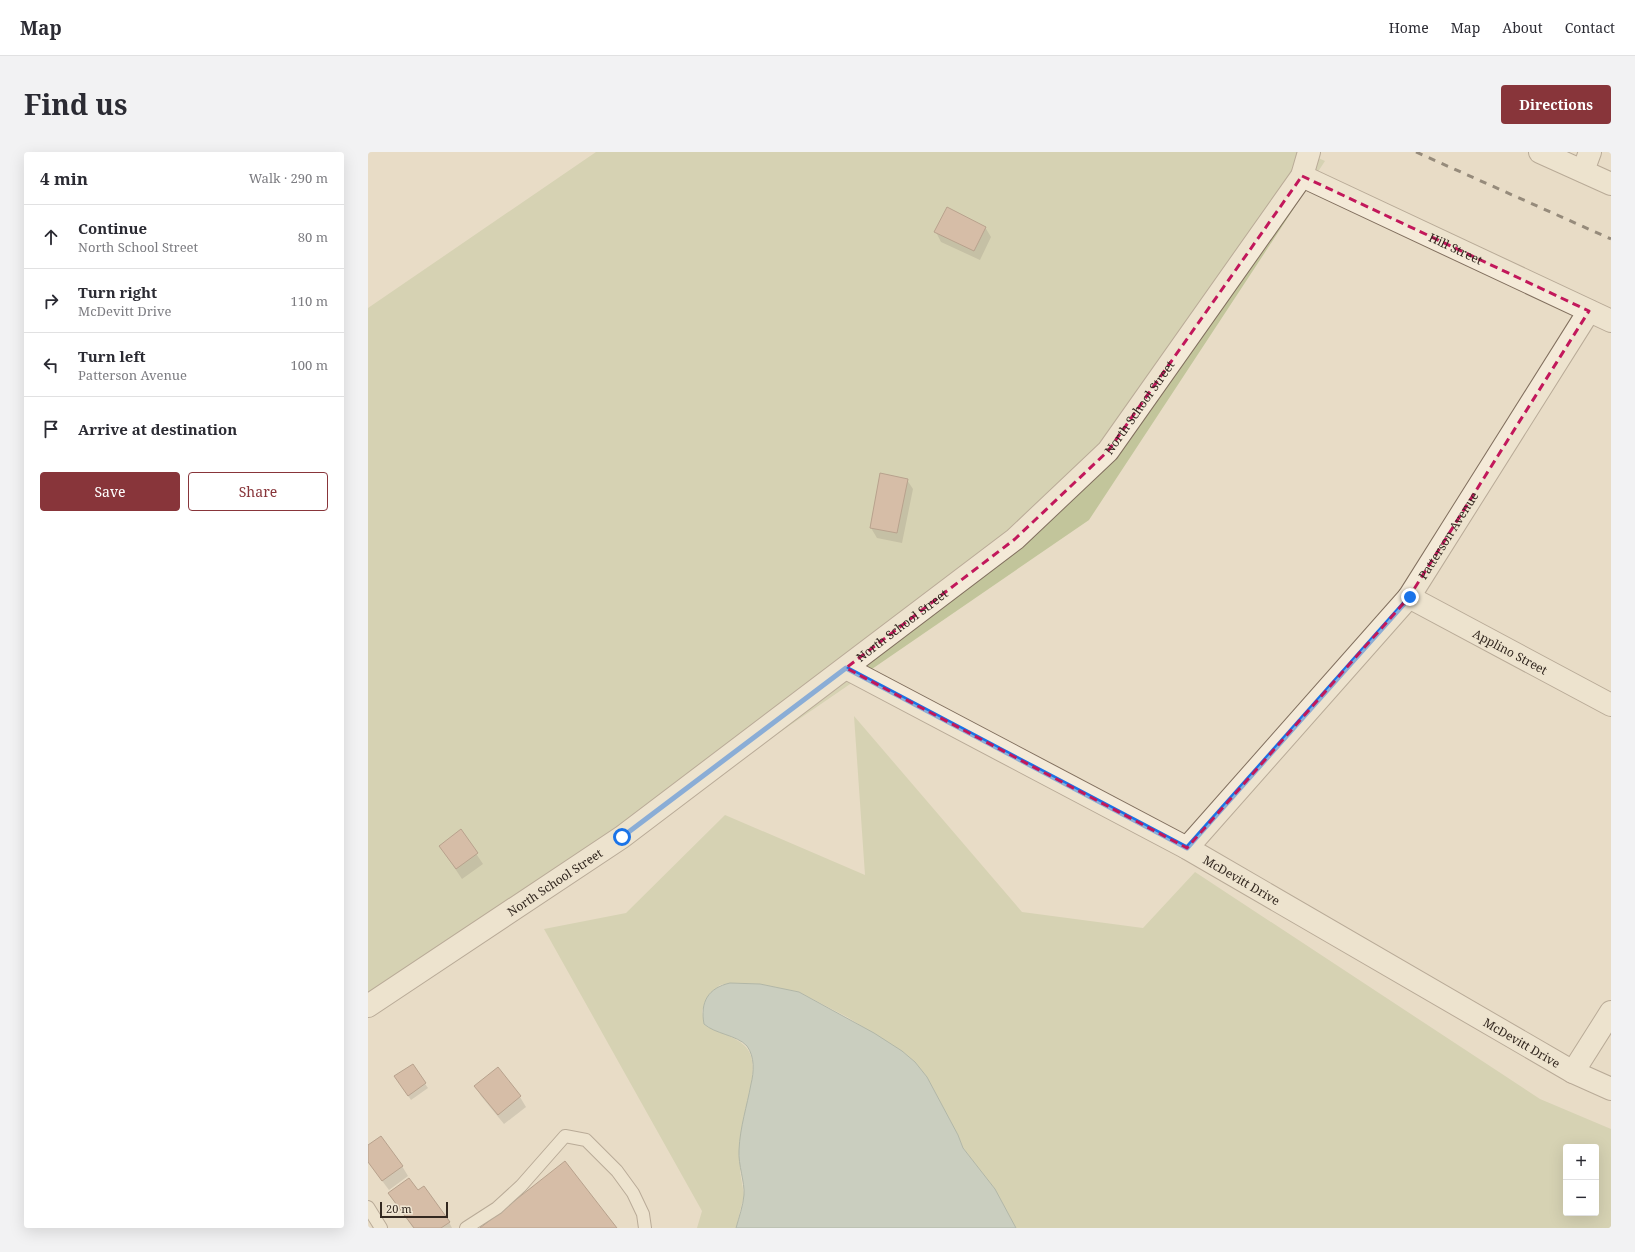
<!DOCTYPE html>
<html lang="en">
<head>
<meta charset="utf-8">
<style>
	body { margin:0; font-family:"Noto Serif",serif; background:#f2f2f3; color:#2b2b33 }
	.controls { position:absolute; right:12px; bottom:12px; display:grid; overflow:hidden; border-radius:4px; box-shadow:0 4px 16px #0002 }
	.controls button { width:36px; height:36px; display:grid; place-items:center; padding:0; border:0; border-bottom:1px solid #e1e1e2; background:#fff; color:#2b2b33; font:20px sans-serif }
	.scale { position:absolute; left:12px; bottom:10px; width:68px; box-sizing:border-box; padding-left:4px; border:2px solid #332820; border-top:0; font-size:11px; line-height:14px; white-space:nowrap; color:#332820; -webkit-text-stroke:3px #f1e7d4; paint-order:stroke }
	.stop { position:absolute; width:12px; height:12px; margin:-9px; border:3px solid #1a73e8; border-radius:50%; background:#fff }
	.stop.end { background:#1a73e8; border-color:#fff; box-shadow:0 1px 4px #0008 }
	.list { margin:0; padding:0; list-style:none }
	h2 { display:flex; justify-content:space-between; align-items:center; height:52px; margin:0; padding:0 16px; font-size:17px }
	h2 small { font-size:13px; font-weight:400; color:#7c7c81 }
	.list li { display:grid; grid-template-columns:26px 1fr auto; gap:12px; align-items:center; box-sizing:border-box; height:64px; padding:0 16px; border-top:1px solid #e1e1e2 }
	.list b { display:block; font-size:15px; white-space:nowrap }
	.list p { margin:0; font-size:13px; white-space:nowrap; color:#7c7c81 }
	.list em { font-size:13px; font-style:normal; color:#7c7c81 }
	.actions { display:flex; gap:8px; padding:12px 16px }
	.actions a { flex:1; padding:9px 0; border:1px solid #88353a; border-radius:4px; text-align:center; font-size:14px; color:#88353a }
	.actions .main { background:#88353a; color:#fff }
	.icon { flex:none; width:22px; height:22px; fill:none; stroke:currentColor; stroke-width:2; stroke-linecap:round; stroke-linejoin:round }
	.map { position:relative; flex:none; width:1243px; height:1076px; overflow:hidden; border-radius:4px }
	header { display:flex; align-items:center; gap:24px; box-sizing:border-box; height:56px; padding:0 20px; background:#fff; border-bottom:1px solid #e1e1e2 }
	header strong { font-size:19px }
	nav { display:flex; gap:22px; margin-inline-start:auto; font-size:14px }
	.intro { display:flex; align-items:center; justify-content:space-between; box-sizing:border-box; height:96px; padding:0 24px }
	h1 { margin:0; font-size:28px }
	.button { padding:10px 18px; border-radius:4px; background:#88353a; color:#fff; font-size:14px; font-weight:700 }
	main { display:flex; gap:24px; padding:0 24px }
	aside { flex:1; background:#fff; border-radius:4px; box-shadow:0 4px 16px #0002 }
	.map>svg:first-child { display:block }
</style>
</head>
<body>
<header>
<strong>Map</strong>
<nav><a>Home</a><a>Map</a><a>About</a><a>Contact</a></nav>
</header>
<div class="intro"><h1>Find us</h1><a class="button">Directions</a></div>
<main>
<aside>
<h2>4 min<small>Walk · 290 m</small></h2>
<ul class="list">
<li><svg class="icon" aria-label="ahead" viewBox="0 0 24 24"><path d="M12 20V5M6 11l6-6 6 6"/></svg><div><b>Continue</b><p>North School Street</p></div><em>80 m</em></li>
<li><svg class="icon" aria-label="right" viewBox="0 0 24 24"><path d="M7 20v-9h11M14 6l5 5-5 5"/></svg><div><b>Turn right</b><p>McDevitt Drive</p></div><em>110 m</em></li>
<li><svg class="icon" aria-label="left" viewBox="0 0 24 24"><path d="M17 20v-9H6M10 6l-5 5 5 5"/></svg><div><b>Turn left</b><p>Patterson Avenue</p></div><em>100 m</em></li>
<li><svg class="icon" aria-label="arrive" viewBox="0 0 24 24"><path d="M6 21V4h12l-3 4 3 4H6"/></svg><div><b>Arrive at destination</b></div></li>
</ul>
<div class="actions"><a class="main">Save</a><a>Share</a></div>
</aside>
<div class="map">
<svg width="1243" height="1076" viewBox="0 0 1243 1076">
	<rect width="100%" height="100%" fill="#e8dcc6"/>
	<!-- green -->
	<path fill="#c2c59b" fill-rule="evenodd" d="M228 0H937L957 9 721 368 0 863V156Z
		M486 564 654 760 775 776 827 720 1172 947 1243 977V1076H648L627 1037 595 996 590 983 559 925 547 910 534 899 479 865 431 840 392 832 362 831 352 833 340 844 334 859 336 872C342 877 349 879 356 882 382 892 387 902 384 928L372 1019 376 1043 368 1076H329L334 1059 176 777 258 761 357 663 497 723ZM1198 995H1228V1061H1198Z"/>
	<!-- water -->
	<path fill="#a7bcb5" stroke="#6f8981" d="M362 831 392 832 431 840 506 881 534 899 547 910 559 925 590 983 595 996 627 1037 648 1076H368C371 1065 375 1054 376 1043 377 1030 370 1013 371 998 372 975 379 954 383 932 386 920 387 905 379 894 369 883 347 882 336 872 332 850 340 836 362 831Z"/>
	<!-- shadow -->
	<path fill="#0003" d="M617 75 623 85 612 108 573 90 568 80Z
		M539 328 545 337 534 391 509 386 503 376Z
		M93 679 115 712 94 727 72 694Z
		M44 913 60 936 43 948 30 929Z
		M129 917 152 945 158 955 136 972 113 944 108 934Z
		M0 994 34 1014 40 1024 21 1038 0 1010Z
		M50 1040 81 1070 84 1076H45L21 1041Z"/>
	<!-- building -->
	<path fill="#c29880" stroke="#7d5a47" d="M579 55 618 75 606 99 566 80Z
		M512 321 540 327 529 381 502 376Z
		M93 677 110 701 88 717 71 694Z
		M45 912 58 931 40 944 26 924Z
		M130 915 153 944 130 963 106 934Z
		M13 984 35 1014 14 1029 0 1010V993Z
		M197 1009 249 1076H112Z
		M41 1026 50 1038 56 1034 82 1070 73 1076H46L20 1041Z"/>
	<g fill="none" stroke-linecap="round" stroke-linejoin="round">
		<defs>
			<path id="service" d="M0 1055 13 1076
				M98 1076 129 1056 153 1034 197 984 218 988 249 1019 265 1041 275 1062 277 1076"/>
			<g id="minor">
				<path d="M1172 0 1243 32"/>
				<path d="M1215 19 1222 0"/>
				<path id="s1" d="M934 24 1243 169"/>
				<path id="s2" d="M1041 445 1243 553"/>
				<path id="s3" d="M478 516 819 696 1205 920 1243 937"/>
				<path id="s4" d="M819 696 1041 445 1221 159"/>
				<path id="s5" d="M0 854 254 685 647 387 740 299 934 24 941 0"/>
				<path d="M1205 920 1243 860"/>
			</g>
		</defs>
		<!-- service casing -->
		<use href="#service" stroke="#816f5e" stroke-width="14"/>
		<!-- minor casing -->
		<use href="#minor" stroke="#816f5e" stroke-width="24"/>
		<!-- service -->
		<use href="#service" stroke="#f4ead8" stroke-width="12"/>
		<!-- minor -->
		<use href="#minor" stroke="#f4ead8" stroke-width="22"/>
		<!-- rail -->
		<path stroke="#332820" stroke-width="3" stroke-dasharray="7 7" stroke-linecap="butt" d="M1048 0 1243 87"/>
	</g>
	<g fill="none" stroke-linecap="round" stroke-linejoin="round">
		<!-- route -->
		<path stroke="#1a73e8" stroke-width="5" d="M254 685 478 516 819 696 1042 445"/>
	</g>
	<!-- marked area -->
	<path d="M0 0H1243V1076H0ZM934 24 1221 159 1041 445 819 696 478 516 647 387 740 299Z" fill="#e8dcc6" fill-opacity=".55" fill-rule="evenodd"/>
	<path fill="none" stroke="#c2185b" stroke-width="3" stroke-dasharray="8 5" stroke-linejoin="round" d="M934 24 1221 159 1041 445 819 696 478 516 647 387 740 299Z"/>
	<g text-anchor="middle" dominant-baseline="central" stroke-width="4" stroke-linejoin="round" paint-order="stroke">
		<!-- street labels -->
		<g font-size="12" fill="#332820" stroke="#f1e7d4">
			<text stroke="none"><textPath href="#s1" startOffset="170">Hill Street</textPath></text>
			<text stroke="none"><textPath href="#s5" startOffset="980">North School Street</textPath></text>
			<text stroke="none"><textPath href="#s4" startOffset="408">Patterson Avenue</textPath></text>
			<text stroke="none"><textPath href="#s5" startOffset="656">North School Street</textPath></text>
			<text stroke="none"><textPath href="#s2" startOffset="115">Applino Street</textPath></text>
			<text stroke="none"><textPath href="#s3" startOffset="449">McDevitt Drive</textPath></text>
			<text stroke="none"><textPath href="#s5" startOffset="224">North School Street</textPath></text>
			<text stroke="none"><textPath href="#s3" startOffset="773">McDevitt Drive</textPath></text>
		</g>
	</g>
</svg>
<div class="controls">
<button>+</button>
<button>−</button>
</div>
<div class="scale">20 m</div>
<div class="stop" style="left:254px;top:685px"></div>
<div class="stop end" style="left:1042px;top:445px"></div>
</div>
</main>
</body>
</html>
